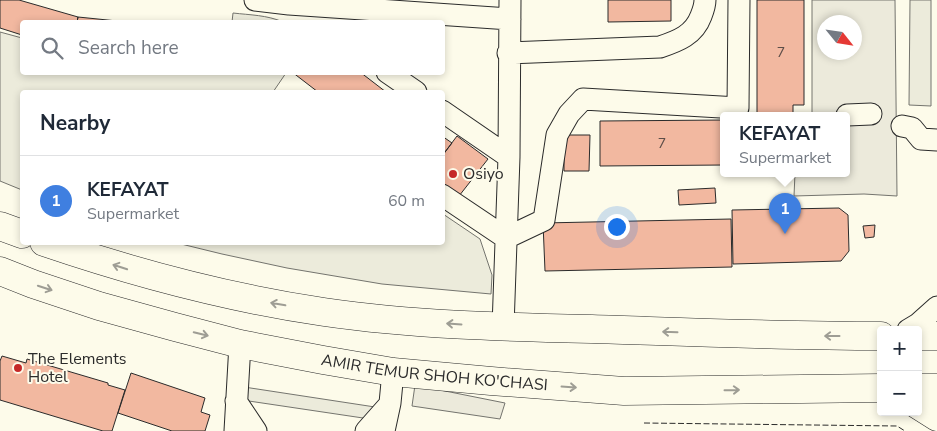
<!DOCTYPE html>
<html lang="en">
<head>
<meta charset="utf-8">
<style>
	body { margin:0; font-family:"Nunito Sans",sans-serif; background:#f2f2f3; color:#1f2937 }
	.controls { position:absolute; right:15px; bottom:15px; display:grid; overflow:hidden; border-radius:5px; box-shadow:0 2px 8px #0003 }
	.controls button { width:45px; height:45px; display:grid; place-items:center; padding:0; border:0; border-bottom:1px solid #e0e1e3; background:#fff; color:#1f2937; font:25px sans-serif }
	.compass { position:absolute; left:817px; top:15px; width:45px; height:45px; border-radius:50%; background:#fff; box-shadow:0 2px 8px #0003; rotate:120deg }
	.you { position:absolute; left:616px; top:226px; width:18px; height:18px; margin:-12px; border:4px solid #fff; border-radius:50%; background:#1a73e8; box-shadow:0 0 0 8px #1a73e833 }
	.badge { display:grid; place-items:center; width:32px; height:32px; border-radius:50%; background:#c62828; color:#fff; font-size:16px; font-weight:700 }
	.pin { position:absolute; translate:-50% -41px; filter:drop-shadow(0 1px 2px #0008) }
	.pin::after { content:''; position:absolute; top:26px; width:18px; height:15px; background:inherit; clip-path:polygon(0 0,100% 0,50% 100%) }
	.popup { position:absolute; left:720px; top:112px; width:130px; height:65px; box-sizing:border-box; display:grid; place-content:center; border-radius:5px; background:#fff; filter:drop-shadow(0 1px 4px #0005); font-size:16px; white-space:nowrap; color:#747a83 }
	.popup b { font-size:19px; color:#1f2937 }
	.popup::after { content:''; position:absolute; left:50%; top:100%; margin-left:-10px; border:10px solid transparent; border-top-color:#fff }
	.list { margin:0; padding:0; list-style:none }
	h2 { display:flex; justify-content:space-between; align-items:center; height:65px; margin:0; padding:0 20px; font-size:21px }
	h2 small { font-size:16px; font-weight:400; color:#747a83 }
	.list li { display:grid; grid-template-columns:32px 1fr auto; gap:15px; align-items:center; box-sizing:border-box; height:90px; padding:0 20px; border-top:1px solid #e0e1e3 }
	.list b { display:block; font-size:19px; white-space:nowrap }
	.list p { margin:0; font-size:16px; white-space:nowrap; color:#747a83 }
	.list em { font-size:16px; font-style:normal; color:#747a83 }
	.icon { flex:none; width:28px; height:28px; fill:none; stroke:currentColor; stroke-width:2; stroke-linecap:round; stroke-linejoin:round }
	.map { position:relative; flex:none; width:937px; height:431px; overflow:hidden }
	.search { position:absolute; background:#fff; box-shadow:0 2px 8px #0003; left:20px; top:20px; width:425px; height:55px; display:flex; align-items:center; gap:12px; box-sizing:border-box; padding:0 18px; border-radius:5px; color:#747a83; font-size:19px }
	.panel { position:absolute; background:#fff; box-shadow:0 2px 8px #0003; left:20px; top:90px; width:425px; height:155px; border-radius:5px }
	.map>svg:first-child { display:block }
</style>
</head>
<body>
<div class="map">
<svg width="937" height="431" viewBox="0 0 937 431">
	<rect width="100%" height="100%" fill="#fdfbea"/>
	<!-- green -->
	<path fill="#ecebdb" stroke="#74746e" d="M910 0H931V106L909 105Z
		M233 13C250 15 267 15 283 22H232Z
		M0 32 22 38V72L286 73 273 92H22V190L0 181Z
		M443 214 480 239 492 275 491 294 382 284 287 268 222 254 177 243 442 242Z
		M244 387 375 407 363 418 242 400Z"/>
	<!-- parking -->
	<path fill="#eceadb" stroke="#74746e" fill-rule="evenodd" d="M812 0H895L897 196 864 194 794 196 795 173H846V115H812ZM824 22H854V52H824Z
		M415 385 505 403 500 419 412 406Z"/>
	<!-- building -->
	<path fill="#f2b8a0" stroke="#2b2b2b" d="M0 0H19L78 17 77 22H22V35L0 28Z
		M608 0H671V21L608 22Z
		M757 0H804V105H793V115H757Z
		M78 17 127 22H77Z
		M292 72H360L386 92H318Z
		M724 120V165L600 166V121Z
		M564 135H590L589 171H564Z
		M442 136 452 143 442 156Z
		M457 136 488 159 459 196 442 183V156Z
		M715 188 716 203 679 205 678 190Z
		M839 208 848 215 849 251 841 261 733 264 732 210Z
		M731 219 732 267 545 271 543 223Z
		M875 225 874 237 865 238 863 226Z
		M2 356 26 363 27 359 108 383V385L125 390 112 431H103L0 400V361Z
		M131 373 205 398 201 412 210 415 205 431H172L118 413Z"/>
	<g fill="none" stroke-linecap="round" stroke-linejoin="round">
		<defs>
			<path id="minor" d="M255 0 289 4 510 19
				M508 53 660 47C678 41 694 35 701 16 703 11 705 6 705 0
				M387 72 416 92
				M442 111 509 157
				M847 115 871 114
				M902 126 912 128 921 139 937 140
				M442 195 506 238 544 220 557 135 569 114 583 99 738 108 739 0
				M503 327 509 157 510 0
				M908 330 918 324 937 307
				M236 401 256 431
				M235 431 240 344
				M366 431 389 405
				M384 431 390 403 393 372"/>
			<g id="major">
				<path d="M0 226 22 234"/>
				<path d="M44 242C135 273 229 298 324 312 413 325 503 327 592 329 688 332 784 336 881 336"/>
				<path id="s1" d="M0 271 33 284 99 306 175 327 240 344 323 360 393 372 491 381 624 391 881 388"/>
				<path d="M918 336H937"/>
				<path d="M918 388H937"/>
				<path d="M918 405 937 417"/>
			</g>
		</defs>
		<!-- minor casing -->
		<use href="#minor" stroke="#2b2b2b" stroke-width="23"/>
		<!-- major casing -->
		<use href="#major" stroke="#2b2b2b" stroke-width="29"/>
		<!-- minor -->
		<use href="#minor" stroke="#fdfbea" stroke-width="21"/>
		<!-- major -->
		<use href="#major" stroke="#fdfbea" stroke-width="28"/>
		<!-- fence -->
		<path stroke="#2b2b2b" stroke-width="1" stroke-dasharray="6 2.5" stroke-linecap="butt" d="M644 423 897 426 905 431"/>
	</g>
	<!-- one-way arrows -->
	<defs><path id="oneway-shaft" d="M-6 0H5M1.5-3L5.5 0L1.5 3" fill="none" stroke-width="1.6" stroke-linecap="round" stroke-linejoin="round" transform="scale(1.25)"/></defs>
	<g stroke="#9e9d94">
		<use href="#oneway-shaft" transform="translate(120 267) rotate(-162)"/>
		<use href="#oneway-shaft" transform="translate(45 288) rotate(18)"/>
		<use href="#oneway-shaft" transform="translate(278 304) rotate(-170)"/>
		<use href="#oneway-shaft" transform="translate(454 324) rotate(-176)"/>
		<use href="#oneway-shaft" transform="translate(670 332) rotate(-178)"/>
		<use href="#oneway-shaft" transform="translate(201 334) rotate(14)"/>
		<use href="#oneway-shaft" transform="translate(832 336) rotate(-180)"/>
		<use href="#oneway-shaft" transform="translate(569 387) rotate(4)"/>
		<use href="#oneway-shaft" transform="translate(732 390) rotate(-1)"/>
	</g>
	<!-- markers -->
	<g fill="#c62828" stroke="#fdfbea" stroke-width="2">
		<circle cx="453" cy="174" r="5"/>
		<circle cx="18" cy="368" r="5"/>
	</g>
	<g text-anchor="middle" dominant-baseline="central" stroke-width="4" stroke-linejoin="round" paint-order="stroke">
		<!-- number labels -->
		<g font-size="14" fill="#5d4e48">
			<text x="781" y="52">7</text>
			<text x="662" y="143">7</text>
		</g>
		<!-- poi labels -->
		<g font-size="16" fill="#2b2b2b" stroke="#fdfbea" text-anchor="start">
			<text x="463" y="174">Osiyo</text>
			<text x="28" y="359">The Elements<tspan x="28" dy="18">Hotel</tspan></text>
		</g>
		<!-- street labels -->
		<g font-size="16" fill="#2b2b2b" stroke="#fdfbea">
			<text stroke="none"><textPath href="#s1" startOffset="448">AMIR TEMUR SHOH KO'CHASI</textPath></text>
		</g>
	</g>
</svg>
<div class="controls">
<button>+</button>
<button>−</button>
</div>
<svg class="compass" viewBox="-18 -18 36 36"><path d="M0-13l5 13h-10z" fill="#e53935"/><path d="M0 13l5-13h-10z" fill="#747a83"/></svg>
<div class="you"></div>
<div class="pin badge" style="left:785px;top:234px;background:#3f7fe0">1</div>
<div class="popup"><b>KEFAYAT</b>Supermarket</div>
<div class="search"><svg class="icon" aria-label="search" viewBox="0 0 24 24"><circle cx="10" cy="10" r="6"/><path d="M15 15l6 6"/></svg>Search here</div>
<section class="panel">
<h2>Nearby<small></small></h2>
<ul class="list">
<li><span class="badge" style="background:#3f7fe0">1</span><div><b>KEFAYAT</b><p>Supermarket</p></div><em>60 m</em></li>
</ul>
</section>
</div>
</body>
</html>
